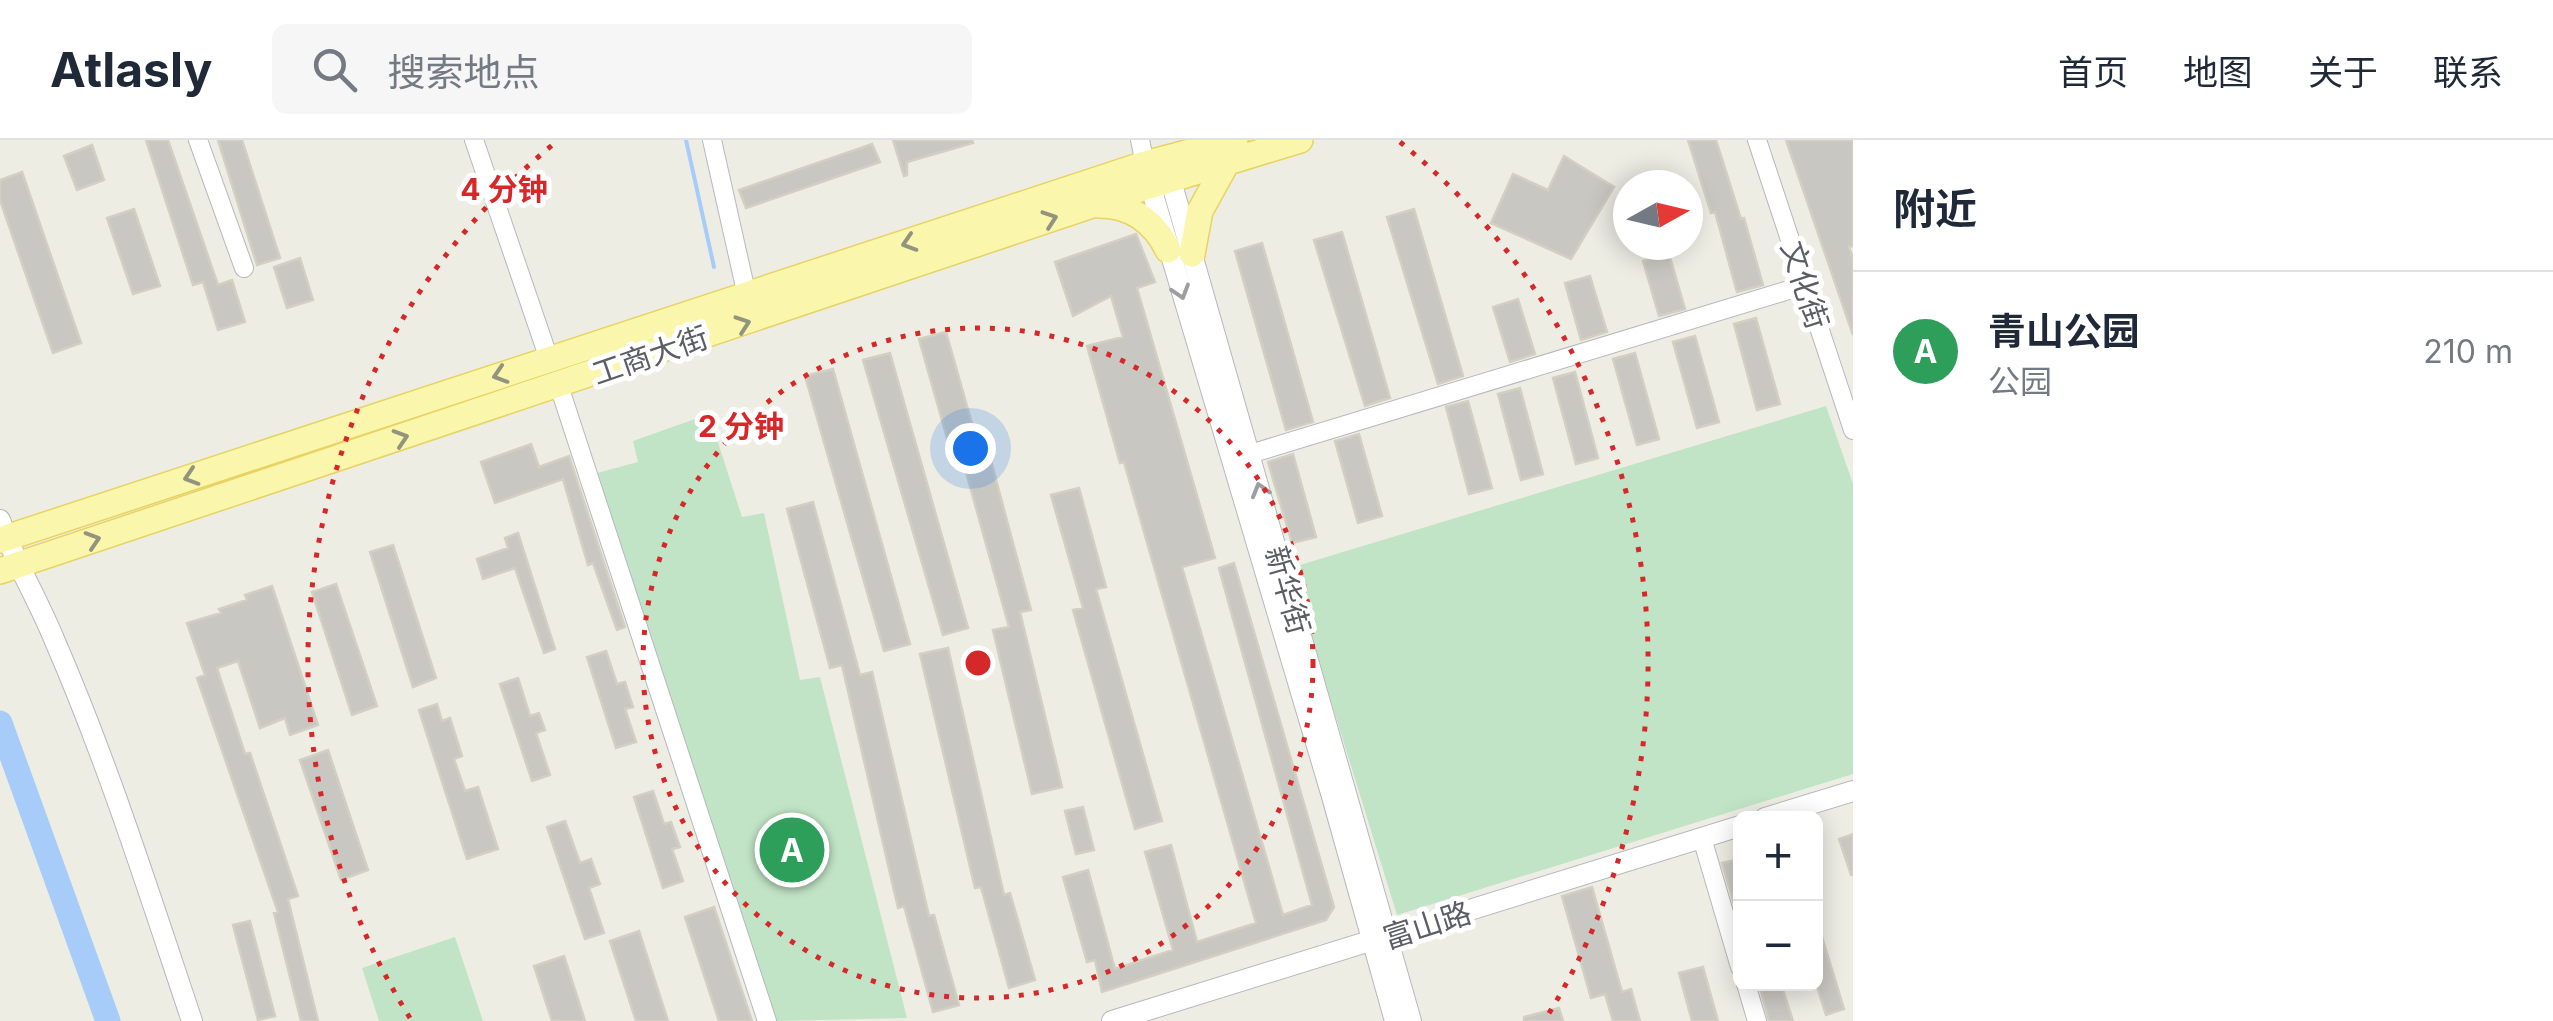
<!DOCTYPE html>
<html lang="zh">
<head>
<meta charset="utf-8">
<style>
	body { margin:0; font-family:Inter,"Noto Sans SC",sans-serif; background:#f6f6f7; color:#1f2937 }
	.controls { position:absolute; right:30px; bottom:30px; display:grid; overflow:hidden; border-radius:15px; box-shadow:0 5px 25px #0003 }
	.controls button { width:90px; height:90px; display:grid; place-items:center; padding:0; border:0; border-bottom:2px solid #e0e1e3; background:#fff; color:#1f2937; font:50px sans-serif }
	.compass { position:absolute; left:1613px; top:30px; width:90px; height:90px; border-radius:50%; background:#fff; box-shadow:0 5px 25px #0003; rotate:82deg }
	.you { position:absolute; left:970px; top:308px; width:35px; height:35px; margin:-25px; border:8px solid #fff; border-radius:50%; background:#1a73e8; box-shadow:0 0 0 15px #1a73e833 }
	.badge { display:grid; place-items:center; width:65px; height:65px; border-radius:50%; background:#de5b39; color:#fff; font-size:32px; font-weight:700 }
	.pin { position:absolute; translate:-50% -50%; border:5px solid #fff; box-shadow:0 2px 10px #0006 }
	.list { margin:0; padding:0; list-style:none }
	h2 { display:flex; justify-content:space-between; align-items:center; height:130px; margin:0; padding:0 40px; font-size:42px }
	h2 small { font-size:32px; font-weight:400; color:#747a83 }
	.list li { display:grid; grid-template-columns:65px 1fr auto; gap:30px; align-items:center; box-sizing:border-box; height:160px; padding:0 40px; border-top:2px solid #e0e1e3 }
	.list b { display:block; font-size:38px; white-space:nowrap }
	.list p { margin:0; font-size:32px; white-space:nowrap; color:#747a83 }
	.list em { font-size:32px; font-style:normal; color:#747a83 }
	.icon { flex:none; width:55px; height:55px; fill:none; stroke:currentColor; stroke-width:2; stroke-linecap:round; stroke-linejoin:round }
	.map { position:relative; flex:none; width:1853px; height:881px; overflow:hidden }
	header { display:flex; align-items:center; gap:60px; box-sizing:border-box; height:140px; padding:0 50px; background:#fff; border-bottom:2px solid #e0e1e3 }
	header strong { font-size:48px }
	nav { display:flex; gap:55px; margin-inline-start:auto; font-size:35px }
	.search { width:700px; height:90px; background:#f6f6f7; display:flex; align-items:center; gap:25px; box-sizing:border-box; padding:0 35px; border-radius:15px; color:#747a83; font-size:38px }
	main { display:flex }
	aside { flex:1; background:#fff }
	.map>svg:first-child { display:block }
</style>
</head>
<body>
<header>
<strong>Atlasly</strong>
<div class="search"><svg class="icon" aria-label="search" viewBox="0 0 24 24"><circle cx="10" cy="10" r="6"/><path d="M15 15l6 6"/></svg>搜索地点</div>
<nav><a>首页</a><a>地图</a><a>关于</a><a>联系</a></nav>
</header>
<main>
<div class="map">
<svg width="1853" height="881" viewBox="0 0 1853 881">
	<rect width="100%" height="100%" fill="#eeede4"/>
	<!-- green -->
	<path fill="#c2e4c6" d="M1826 266 1853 344V634L1397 775 1290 428Z
		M709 274 742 377 764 373 800 540 820 537 907 878 777 881 597 333 638 322 633 301Z
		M455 797 483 881H379L362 828Z"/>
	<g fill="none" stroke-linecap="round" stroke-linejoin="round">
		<!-- stream -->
		<path stroke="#a8ccf9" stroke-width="4" d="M686 0 714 127"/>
		<!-- river -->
		<path stroke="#a8ccf9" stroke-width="25" d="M0 583 108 881"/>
	</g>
	<!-- building -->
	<path fill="#c9c7c1" stroke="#d2cfc3" stroke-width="2.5" d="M146 0H168L218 145 232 140 245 182 218 190 203 142 193 145Z
		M218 0H242L280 118 257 125Z
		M893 0H972L973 3 907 22V35L904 36Z
		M1688 0H1716L1741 79 1744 78 1763 145 1737 152 1715 72 1711 73Z
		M1786 0H1853V106L1849 107 1853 118V195Z
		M872 4 880 22 746 68 739 50Z
		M92 5 104 40 77 50 64 16Z
		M1564 16 1614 47 1571 119 1491 83 1513 34 1548 50Z
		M22 32 81 203 53 213 0 60V40Z
		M134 69 160 146 133 154 107 78Z
		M1414 69 1463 236 1438 244 1387 77Z
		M1342 92 1390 258 1365 266 1314 100Z
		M1136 94 1155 142 1137 148 1215 418 1182 427 1283 775 1312 765 1219 428 1234 423 1334 767 1326 780 1102 852 1095 820 1087 822 1063 737 1088 730 1115 829 1173 810 1145 712 1171 705 1197 802 1256 783 1124 322 1120 323 1087 206 1123 197 1111 156 1073 176 1055 122Z
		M1262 103 1313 282 1286 290 1235 111Z
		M1669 114 1685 169 1659 176 1643 121Z
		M300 118 313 160 287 168 274 127Z
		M1590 136 1607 192 1581 200 1565 143Z
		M1518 159 1535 214 1510 222 1493 167Z
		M1756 178 1780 264 1757 270 1734 184Z
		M946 192 980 312 988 310 1031 470 1020 472 1062 647 1032 654 993 490 1009 487 958 303 949 305 919 199Z
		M1695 196 1719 282 1697 288 1673 202Z
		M890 213 968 488 943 495 863 220Z
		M1635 213 1659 299 1637 305 1613 219Z
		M833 229 910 504 884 511 805 236Z
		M1575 232 1598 318 1576 324 1553 238Z
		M1520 248 1543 334 1521 340 1498 254Z
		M1468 261 1492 348 1469 354 1446 267Z
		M1359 294 1382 376 1358 383 1335 301Z
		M531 304 539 327 569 316 625 487 617 490 593 423 588 425 563 339 495 363 481 322Z
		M1293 314 1316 397 1292 403 1268 322Z
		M1079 348 1106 447 1096 449 1162 681 1135 689 1073 470 1083 468 1051 355Z
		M813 362 860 535 872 532 929 776 934 775 959 865 933 872 904 766 898 768 842 525 830 528 787 369Z
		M518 393 555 509 544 513 515 428 483 439 477 419 508 408 505 398Z
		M393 405 436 538 413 547 370 412Z
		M336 444 377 566 352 575 312 452Z
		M272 446 318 585 290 595 285 578 260 588 238 521 217 528 245 614 250 613 298 756 288 759 318 881H301L274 773 278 772 197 538 205 535 187 483 221 473 219 469 247 460 245 455Z
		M948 508 1004 755 1010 753 1035 840 1009 848 981 747 975 748 920 514Z
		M606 511 617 544 625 542 633 567 625 569 636 602 616 608 587 517Z
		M518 538 530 576 539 573 545 590 536 593 550 635 532 641 500 544Z
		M437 564 442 581 450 578 462 616 454 619 465 651 478 647 498 709 467 719 419 570Z
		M328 610 368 730 341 740 300 620Z
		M653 651 664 684 671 682 680 707 672 709 683 741 663 748 634 657Z
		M1083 667 1094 710 1076 714 1065 671Z
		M565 681 580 723 591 719 600 744 589 748 604 793 585 799 547 687Z
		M1853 694V735H1851L1839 699Z
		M1740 719V784L1722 723Z
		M1592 747 1622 852 1631 849 1640 881H1613L1605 854 1591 858 1562 756Z
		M714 767 752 881H719L685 777Z
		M250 781 275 876 258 880 233 785Z
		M1816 784H1818L1844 869 1826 875 1816 843Z
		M639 791 668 881H636L610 801Z
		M564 816 585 881H552L534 826Z
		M1703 827 1718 881H1692L1679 833Z
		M1759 844H1781L1793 881H1769Z
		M1559 868 1563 881H1524V877Z"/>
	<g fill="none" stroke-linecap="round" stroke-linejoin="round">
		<defs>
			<path id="minor" d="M198 0 244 128
				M474 0 549 219
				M712 0 747 156
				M1140 0 1145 24
				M1757 0 1853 290
				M559 246 767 881
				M1250 314 1805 145
				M1702 698 1740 827
				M1746 844 1757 881"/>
			<path id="tertiary" d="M1167 27 1411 881
				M1146 31 1331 653 1395 881
				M0 380C15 422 37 458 54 499 108 623 149 753 192 881
				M1765 678 1853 651
				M1112 881 1740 686"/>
			<path id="primary" d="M1099 65C1131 65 1154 81 1168 110
				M1192 114 1200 71 1226 24
				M0 400 1145 24 1235 0
				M0 431 1149 46 1300 0"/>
		</defs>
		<!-- minor casing -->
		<use href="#minor" stroke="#b6b8bd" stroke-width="20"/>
		<!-- tertiary casing -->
		<use href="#tertiary" stroke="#b6b8bd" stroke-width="22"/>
		<!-- primary casing -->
		<use href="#primary" stroke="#e8d362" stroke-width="28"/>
		<!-- minor -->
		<use href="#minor" stroke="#fff" stroke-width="18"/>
		<!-- tertiary -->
		<use href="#tertiary" stroke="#fff" stroke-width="20"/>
		<!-- primary -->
		<use href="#primary" stroke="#faf7ad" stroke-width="25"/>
	</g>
	<!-- one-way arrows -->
	<defs><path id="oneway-chevron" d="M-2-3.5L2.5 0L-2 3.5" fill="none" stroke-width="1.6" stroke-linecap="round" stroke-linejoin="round" transform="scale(2.5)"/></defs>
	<g stroke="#93947e">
		<use href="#oneway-chevron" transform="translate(1050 79) rotate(-19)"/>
		<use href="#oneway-chevron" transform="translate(909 103) rotate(162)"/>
		<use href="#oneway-chevron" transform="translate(743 184) rotate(-19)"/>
		<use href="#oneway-chevron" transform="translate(500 235) rotate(162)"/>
		<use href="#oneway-chevron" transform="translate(401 298) rotate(-18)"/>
		<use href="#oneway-chevron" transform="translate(191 337) rotate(162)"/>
		<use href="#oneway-chevron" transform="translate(93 400) rotate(-18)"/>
	</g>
	<g stroke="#9d9ea2">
		<use href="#oneway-chevron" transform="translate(1181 152) rotate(73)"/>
		<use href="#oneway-chevron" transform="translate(1260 350) rotate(-106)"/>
	</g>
	<!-- distance rings -->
	<g fill="none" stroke="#d62828" stroke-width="5" stroke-dasharray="5 10">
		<circle cx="978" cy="523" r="335"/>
		<path d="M410 878A670 670 0 0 1 556 2M1400 2A670 670 0 0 1 1546 878"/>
	</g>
	<g text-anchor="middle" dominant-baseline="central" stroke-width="10" stroke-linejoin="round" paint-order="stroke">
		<!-- street labels -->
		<g font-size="30" fill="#5c5e64" stroke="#fff">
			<text transform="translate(1805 145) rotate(72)">文化街</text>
			<text transform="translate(650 215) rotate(-19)">工商大街</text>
			<text transform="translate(1288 450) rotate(74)">新华街</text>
			<text transform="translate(1427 785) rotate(-18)">富山路</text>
		</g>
	</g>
	<circle cx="978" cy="523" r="15" fill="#d62828" stroke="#fff" stroke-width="5"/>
	<g font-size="30" text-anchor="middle" font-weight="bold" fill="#d62828" stroke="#fff" stroke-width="10" stroke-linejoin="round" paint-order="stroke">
		<text x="504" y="60">4 分钟</text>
		<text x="741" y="297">2 分钟</text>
	</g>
</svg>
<div class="controls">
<button>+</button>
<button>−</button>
</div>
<svg class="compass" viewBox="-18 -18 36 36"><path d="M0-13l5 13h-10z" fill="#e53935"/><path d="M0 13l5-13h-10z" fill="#747a83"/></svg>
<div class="you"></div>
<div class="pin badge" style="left:792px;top:710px;background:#2e9e5b">A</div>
</div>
<aside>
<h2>附近<small></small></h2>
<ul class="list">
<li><span class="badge" style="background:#2e9e5b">A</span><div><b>青山公园</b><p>公园</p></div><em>210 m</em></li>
</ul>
</aside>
</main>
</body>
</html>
